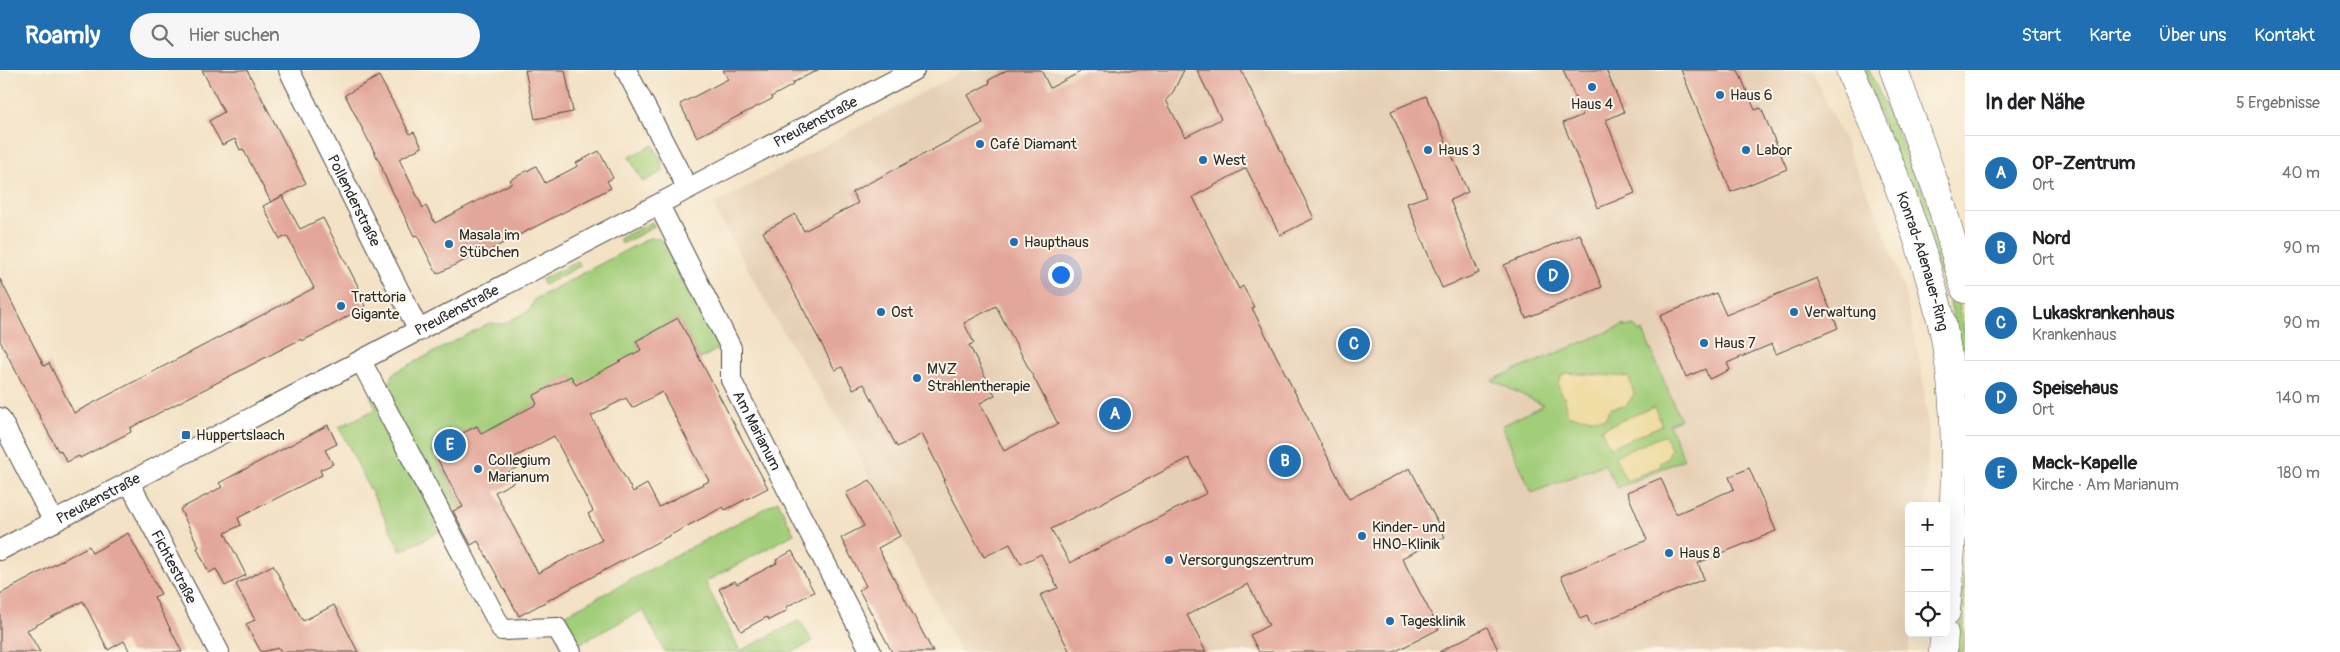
<!DOCTYPE html>
<html lang="de">
<head>
<meta charset="utf-8">
<style>
	body { margin:0; font-family:Pangolin,sans-serif; background:#f6f6f6; color:#202124 }
	.controls { position:absolute; right:15px; bottom:15px; display:grid; overflow:hidden; border-radius:8px; box-shadow:0 5px 20px #0002 }
	.controls button { width:45px; height:45px; display:grid; place-items:center; padding:0; border:0; border-bottom:1px solid #e0e0e0; background:#fff; color:#202124; font:25px sans-serif }
	.you { position:absolute; left:1060px; top:204px; width:18px; height:18px; margin:-12px; border:4px solid #fff; border-radius:50%; background:#1a73e8; box-shadow:0 0 0 8px #1a73e833 }
	.badge { display:grid; place-items:center; width:32px; height:32px; border-radius:50%; background:#1f6fb2; color:#fff; font-size:16px; font-weight:700 }
	.pin { position:absolute; translate:-50% -50%; border:2px solid #fff; box-shadow:0 1px 5px #0006 }
	.list { margin:0; padding:0; list-style:none }
	h2 { display:flex; justify-content:space-between; align-items:center; height:65px; margin:0; padding:0 20px; font-size:21px }
	h2 small { font-size:16px; font-weight:400; color:#757577 }
	.list li { display:grid; grid-template-columns:32px 1fr auto; gap:15px; align-items:center; box-sizing:border-box; height:75px; padding:0 20px; border-top:1px solid #e0e0e0 }
	.list b { display:block; font-size:19px; white-space:nowrap }
	.list p { margin:0; font-size:16px; white-space:nowrap; color:#757577 }
	.list em { font-size:16px; font-style:normal; color:#757577 }
	.icon { flex:none; width:28px; height:28px; fill:none; stroke:currentColor; stroke-width:2; stroke-linecap:round; stroke-linejoin:round }
	.map { position:relative; flex:none; width:1965px; height:582px; overflow:hidden }
	header { display:flex; align-items:center; gap:30px; box-sizing:border-box; height:70px; padding:0 25px; background:#1f6fb2; color:#fff }
	header strong { font-size:24px }
	nav { display:flex; gap:28px; margin-inline-start:auto; font-size:18px }
	.search { width:350px; height:45px; background:#f6f6f6; display:flex; align-items:center; gap:12px; box-sizing:border-box; padding:0 18px; border-radius:28px; color:#757577; font-size:19px }
	main { display:flex }
	aside { flex:1; background:#fff }
	.map>svg:first-child { display:block }
</style>
</head>
<body>
<header>
<strong>Roamly</strong>
<div class="search"><svg class="icon" aria-label="search" viewBox="0 0 24 24"><circle cx="10" cy="10" r="6"/><path d="M15 15l6 6"/></svg>Hier suchen</div>
<nav><a>Start</a><a>Karte</a><a>Über uns</a><a>Kontakt</a></nav>
</header>
<main>
<div class="map">
<svg width="1965" height="582" viewBox="0 0 1965 582">
	<rect width="100%" height="100%" fill="#fcf5e5"/>
	<filter id="ink" filterUnits="userSpaceOnUse"><feTurbulence type="fractalNoise" baseFrequency=".02" numOctaves="2"/><feDisplacementMap in="SourceGraphic" scale="10" xChannelSelector="R" yChannelSelector="G"/><feConvolveMatrix kernelMatrix="1 2 1 2 8 2 1 2 1" color-interpolation-filters="sRGB"/></filter>
	<filter id="wash" filterUnits="userSpaceOnUse"><feTurbulence type="fractalNoise" baseFrequency=".0096" numOctaves="4" result="noise"/><feDisplacementMap in="SourceGraphic" scale="20" xChannelSelector="R" yChannelSelector="G"/><feGaussianBlur stdDeviation="1.12" result="paint"/><feColorMatrix in="noise" values="0 0 0 0 0 0 0 0 0 0 0 0 0 0 0 0 0 1.4 0 .05"/><feComposite in="paint" operator="in"/></filter>
	<g filter="url(#wash)">
		<rect width="100%" height="100%" fill="#f3e2c5"/>
		<!-- built -->
		<path fill="#e6d0b5" d="M965 0H1812L1881 152 1905 223 1922 302 1929 368 1925 436H1909V563H1911L1909 582H961L844 358 774 247 713 135Z"/>
		<!-- green -->
		<path fill="#a2cd79" stroke="#667c52" d="M1863 0H1869C1906 82 1953 176 1965 266 1965 282 1965 299 1965 316L1964 300 1949 228Z
			M653 75 661 91 663 101 643 112 629 87Z
			M652 152 654 157 622 174 619 169Z
			M649 168H658L671 179 722 277 700 289 678 248 636 271 643 284 576 315 571 306 533 326 537 334 481 364 477 356 459 365 450 360 438 367 437 376 432 380 463 437 434 452 439 462 401 481 339 357 376 339 370 325 387 317 394 303 489 253 503 254 530 240 535 229Z
			M578 191 580 196 544 215 541 210Z
			M1624 255 1625 257 1634 255 1639 262 1643 261 1680 349 1669 354 1684 389 1618 418 1604 394 1532 423 1502 356 1543 335 1492 310Z
			M778 431 794 464 705 512 740 581 800 550 812 572 792 582H665L643 540 579 574 563 546Z
			M1965 489 1964 582H1956Z"/>
		<!-- sand -->
		<path fill="#eeda9e" stroke="#8c8264" d="M1565 303 1629 307 1634 324 1626 336 1610 338 1605 349 1568 346 1565 328 1562 326 1558 314 1561 306Z
			M1654 337 1662 355 1610 378 1601 359Z
			M1665 365 1671 379 1668 388 1660 393 1661 396 1626 411 1615 386Z"/>
		<g id="blocks">
			<!-- building -->
			<path fill="#e3a79a" fill-rule="evenodd" d="M202 0H247L306 113 271 132 243 79 240 80 235 69 222 75 209 51 224 42Z
				M525 0H565L573 42 535 49Z
				M723 0H818L792 13 793 15 771 27 772 29 697 67 680 34 728 9Z
				M1007 0H1041L1050 18 1084 0H1184L1173 22 1166 30 1185 67 1221 49 1197 0H1241L1314 148 1280 165 1246 98 1193 127 1239 219 1243 216 1254 237 1252 238 1349 429 1410 398 1445 467 1402 488 1439 559 1394 582H1259L1250 565 1269 555 1248 514 1187 545 1206 582H1070L1040 525 1058 518 1041 484 1021 494 1010 474 984 487 943 411 945 410 922 364 897 377 864 314 853 319 842 297 835 300 763 162 795 144 804 161 858 133 852 122 983 53 968 25 990 13 989 10ZM996 236 1058 354 1004 381 980 333 995 325 969 275 974 273 964 253ZM1189 388 1207 423 1070 493 1051 459Z
				M1563 0H1606L1624 42 1606 50 1635 123 1598 138 1563 53 1583 45Z
				M1681 0H1738L1755 40 1761 38 1787 99 1731 122Z
				M379 6 410 64 414 62 422 77 399 89 423 138 426 136 435 153 512 113 510 110 536 96 545 113 578 96 576 93 599 81 613 108 607 111 611 118 482 184 481 182 437 204 417 165 414 166 382 100 383 99 345 25Z
				M1426 26 1468 122 1450 130 1479 203 1442 218 1407 133 1427 126 1391 41Z
				M282 126 300 159 323 148 360 220 357 222 365 236 324 260 302 271 301 269 130 358 131 362 107 374 80 388 79 386 67 392 60 380 58 381 0 271V209L44 296 49 293 74 343 314 218 287 166 280 169 263 136Z
				M1580 164 1602 217 1526 248 1504 195Z
				M1817 208 1838 258 1776 284 1772 274 1727 293 1730 300 1709 309 1705 299 1686 307 1660 246 1716 223 1726 245Z
				M678 248 768 418 725 440 723 437 519 546 478 471 471 475 453 441 463 437 432 379 437 376 438 367 450 360 459 365 477 356 481 364 537 334 533 326 551 316 571 306 576 315 641 280 636 271ZM662 322 709 411 659 437 647 414 633 422 591 346 626 328 632 338ZM554 366 593 441 588 444 602 470 538 503 495 422 514 412 508 402 520 396 515 387Z
				M328 355 337 374 325 380 333 394 320 400 322 405 238 448 241 455 225 463 246 505 225 516 216 499 209 503 197 478 199 477 180 439 222 417 219 413Z
				M1749 398 1776 461 1698 493 1704 509 1591 556 1587 546 1580 549 1561 506 1647 470 1627 422 1661 408 1676 444 1734 419 1729 407Z
				M870 410 900 466 878 478 933 582H892L859 520 866 516 841 468 864 456 846 423Z
				M128 463 161 524 154 527 182 582H130L124 571 108 580 83 531 27 560 40 582H0V524L89 476 92 483Z
				M792 481 814 522 786 537 788 540 769 550 767 547 741 561 719 519 735 511 737 514 777 493 776 490Z
				M273 495 303 551 334 535 358 582H281L279 578 261 582 246 554 255 550 236 514Z
				M1487 557 1499 582H1439Z"/>
		</g>
	</g>
	<g filter="url(#ink)">
		<use href="#blocks" fill-opacity="0" stroke="#494642" stroke-width="1"/>
		<g fill="none" stroke-linecap="round" stroke-linejoin="round">
			<defs>
				<g id="minor">
					<path id="s1" d="M289 0 419 261"/>
					<path d="M626 0 688 119"/>
					<path id="s2" d="M659 135 731 278V310L871 582"/>
					<path d="M361 291 502 560 557 558 571 582"/>
					<path d="M0 348 54 452"/>
					<path id="s3" d="M129 412 219 582"/>
					<path id="s4" d="M0 480 914 0"/>
				</g>
				<g id="primary">
					<path id="s5" d="M1850 0C1881 71 1911 141 1932 216 1937 235 1943 254 1946 274 1961 362 1954 453 1946 542"/>
					<path d="M1894 0 1939 126 1965 219"/>
					<path d="M1943 582 1944 563"/>
				</g>
			</defs>
			<!-- minor casing -->
			<use href="#minor" stroke="#494642" stroke-width="22"/>
			<!-- primary casing -->
			<use href="#primary" stroke="#494642" stroke-width="29"/>
			<!-- minor -->
			<use href="#minor" stroke="#fff" stroke-width="20"/>
			<!-- primary -->
			<use href="#primary" stroke="#fff" stroke-width="28"/>
		</g>
	</g>
	<!-- markers -->
	<g fill="#1f6fb2" stroke="#fcf5e5" stroke-width="2">
		<circle cx="1592" cy="17" r="5"/>
		<circle cx="1720" cy="25" r="5"/>
		<circle cx="980" cy="74" r="5"/>
		<circle cx="1428" cy="80" r="5"/>
		<circle cx="1746" cy="80" r="5"/>
		<circle cx="1203" cy="90" r="5"/>
		<circle cx="1014" cy="172" r="5"/>
		<circle cx="449" cy="174" r="5"/>
		<circle cx="341" cy="236" r="5"/>
		<circle cx="881" cy="242" r="5"/>
		<circle cx="1794" cy="242" r="5"/>
		<circle cx="1704" cy="273" r="5"/>
		<circle cx="917" cy="308" r="5"/>
		<rect x="181" y="360" width="10" height="10" rx="2.5"/>
		<circle cx="478" cy="399" r="5"/>
		<circle cx="1362" cy="466" r="5"/>
		<circle cx="1669" cy="483" r="5"/>
		<circle cx="1169" cy="490" r="5"/>
		<circle cx="1390" cy="551" r="5"/>
	</g>
	<g text-anchor="middle" dominant-baseline="central" stroke-width="4" stroke-linejoin="round" paint-order="stroke">
		<!-- poi labels -->
		<g font-size="15" fill="#2b2b2b" stroke="#fcf5e5" text-anchor="start">
			<text x="1730" y="25">Haus 6</text>
			<text x="1592" y="34" text-anchor="middle">Haus 4</text>
			<text x="990" y="74">Café Diamant</text>
			<text x="1438" y="80">Haus 3</text>
			<text x="1756" y="80">Labor</text>
			<text x="1213" y="90">West</text>
			<text x="459" y="165">Masala im<tspan x="459" dy="17">Stübchen</tspan></text>
			<text x="1024" y="172">Haupthaus</text>
			<text x="351" y="227">Trattoria<tspan x="351" dy="17">Gigante</tspan></text>
			<text x="891" y="242">Ost</text>
			<text x="1804" y="242">Verwaltung</text>
			<text x="1714" y="273">Haus 7</text>
			<text x="927" y="299">MVZ<tspan x="927" dy="17">Strahlentherapie</tspan></text>
			<text x="196" y="365">Huppertslaach</text>
			<text x="488" y="390">Collegium<tspan x="488" dy="17">Marianum</tspan></text>
			<text x="1372" y="457">Kinder- und<tspan x="1372" dy="17">HNO-Klinik</tspan></text>
			<text x="1679" y="483">Haus 8</text>
			<text x="1179" y="490">Versorgungszentrum</text>
			<text x="1400" y="551">Tagesklinik</text>
		</g>
		<!-- street labels -->
		<g font-size="15" fill="#2b2b2b" stroke="#fcf5e5">
			<text stroke="none"><textPath href="#s4" startOffset="921">Preußenstraße</textPath></text>
			<text stroke="none"><textPath href="#s1" startOffset="146">Pollenderstraße</textPath></text>
			<text stroke="none"><textPath href="#s5" startOffset="205">Konrad-Adenauer-Ring</textPath></text>
			<text stroke="none"><textPath href="#s4" startOffset="516">Preußenstraße</textPath></text>
			<text stroke="none"><textPath href="#s2" startOffset="249">Am Marianum</textPath></text>
			<text stroke="none"><textPath href="#s4" startOffset="111">Preußenstraße</textPath></text>
			<text stroke="none"><textPath href="#s3" startOffset="96">Fichtestraße</textPath></text>
		</g>
	</g>
</svg>
<div class="controls">
<button>+</button>
<button>−</button>
<button><svg class="icon" aria-label="locate" viewBox="0 0 24 24"><circle cx="12" cy="12" r="6"/><path d="M12 2v4M12 18v4M2 12h4M18 12h4"/></svg></button>
</div>
<div class="you"></div>
<div class="pin badge" style="left:1115px;top:344px">A</div>
<div class="pin badge" style="left:1285px;top:391px">B</div>
<div class="pin badge" style="left:1354px;top:274px">C</div>
<div class="pin badge" style="left:1553px;top:206px">D</div>
<div class="pin badge" style="left:450px;top:375px">E</div>
</div>
<aside>
<h2>In der Nähe<small>5 Ergebnisse</small></h2>
<ul class="list">
<li><span class="badge">A</span><div><b>OP-Zentrum</b><p>Ort</p></div><em>40 m</em></li>
<li><span class="badge">B</span><div><b>Nord</b><p>Ort</p></div><em>90 m</em></li>
<li><span class="badge">C</span><div><b>Lukaskrankenhaus</b><p>Krankenhaus</p></div><em>90 m</em></li>
<li><span class="badge">D</span><div><b>Speisehaus</b><p>Ort</p></div><em>140 m</em></li>
<li><span class="badge">E</span><div><b>Mack-Kapelle</b><p>Kirche · Am Marianum</p></div><em>180 m</em></li>
</ul>
</aside>
</main>
</body>
</html>
